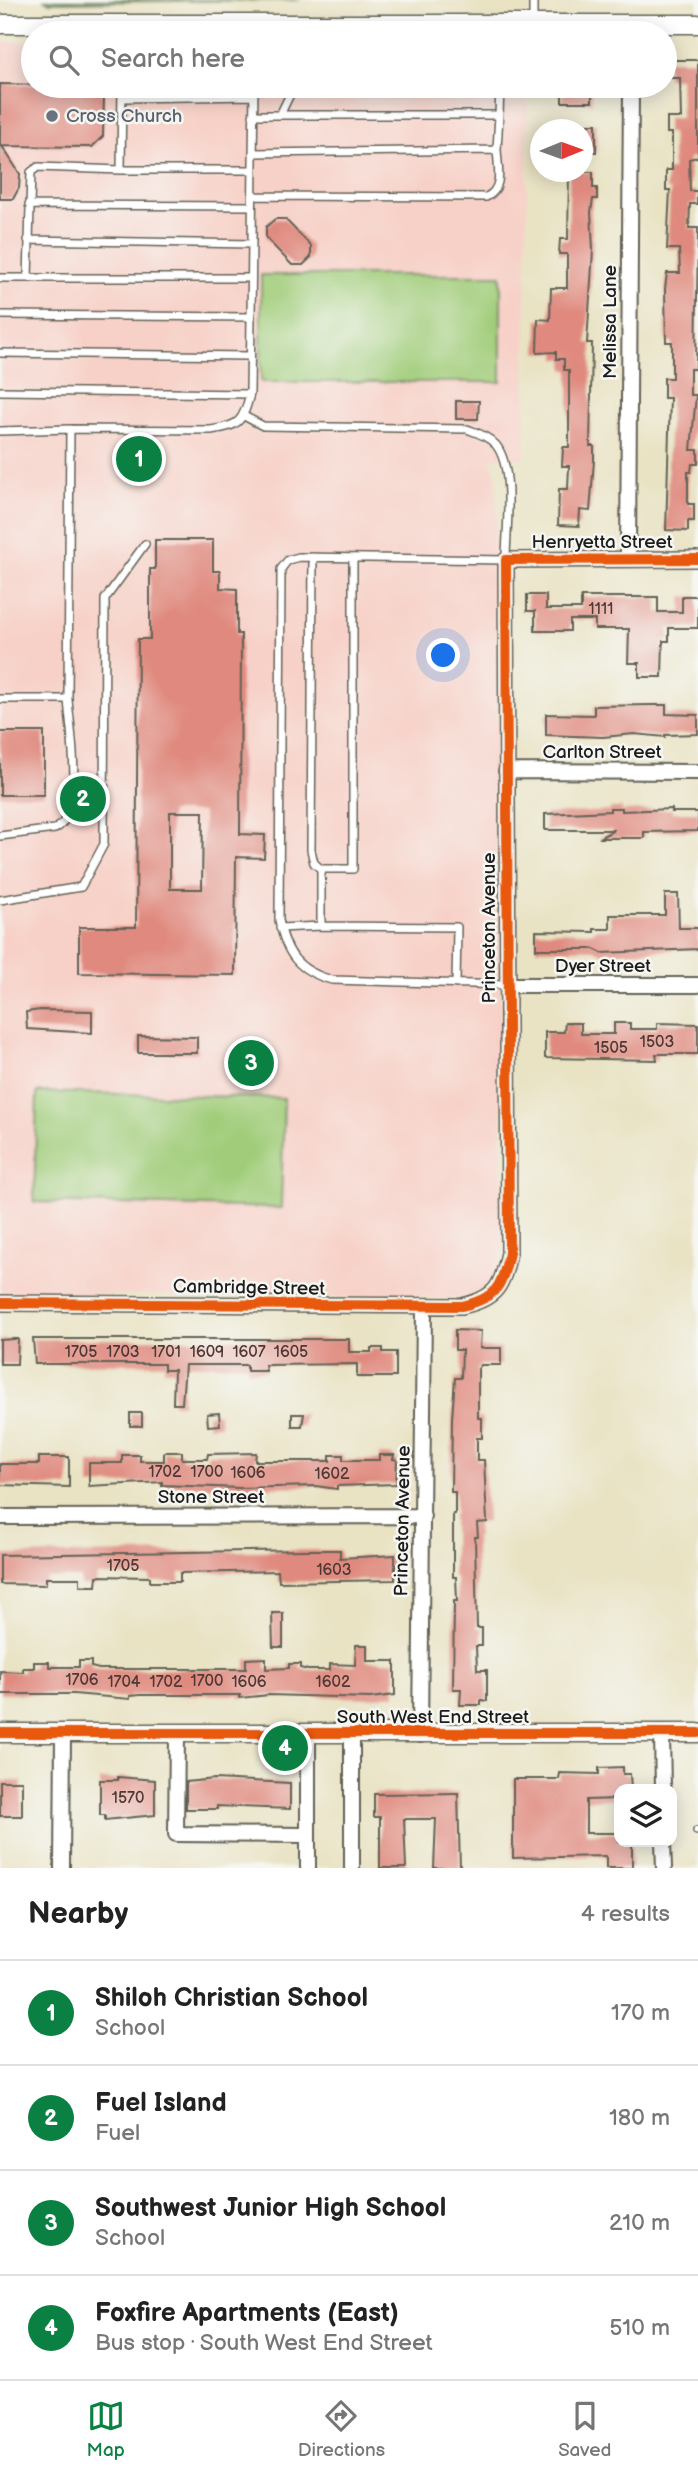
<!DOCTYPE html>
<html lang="en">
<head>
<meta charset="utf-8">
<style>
	body { margin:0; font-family:"Balsamiq Sans",sans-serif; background:#f6f6f6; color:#222 }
	.controls { position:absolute; right:21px; bottom:21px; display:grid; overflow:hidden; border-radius:14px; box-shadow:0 4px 18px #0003 }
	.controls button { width:63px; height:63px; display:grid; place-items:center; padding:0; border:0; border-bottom:2px solid #e0e0e0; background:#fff; color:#222; font:35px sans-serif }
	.compass { position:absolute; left:530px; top:119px; width:63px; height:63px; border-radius:50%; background:#fff; box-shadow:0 4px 18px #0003; rotate:89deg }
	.you { position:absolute; left:444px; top:656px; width:24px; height:24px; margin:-18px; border:5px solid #fff; border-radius:50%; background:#1a73e8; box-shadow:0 0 0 10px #1a73e833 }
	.badge { display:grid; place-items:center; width:46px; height:46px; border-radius:50%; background:#0b8043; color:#fff; font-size:23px; font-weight:700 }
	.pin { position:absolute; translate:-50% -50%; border:4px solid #fff; box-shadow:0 2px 7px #0006 }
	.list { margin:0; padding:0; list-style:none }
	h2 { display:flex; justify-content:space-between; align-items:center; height:91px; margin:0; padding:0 28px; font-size:30px }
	h2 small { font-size:23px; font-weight:400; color:#767676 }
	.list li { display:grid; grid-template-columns:46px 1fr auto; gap:21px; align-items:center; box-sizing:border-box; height:105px; padding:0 28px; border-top:2px solid #e0e0e0 }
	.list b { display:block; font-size:26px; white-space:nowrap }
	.list p { margin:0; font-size:23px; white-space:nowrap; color:#767676 }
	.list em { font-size:23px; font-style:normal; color:#767676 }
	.icon { flex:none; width:38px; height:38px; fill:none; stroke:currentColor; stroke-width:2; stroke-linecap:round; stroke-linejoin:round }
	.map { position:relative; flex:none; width:698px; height:1868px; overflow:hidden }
	.search { position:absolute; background:#fff; box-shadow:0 4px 18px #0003; left:21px; right:21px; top:21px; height:77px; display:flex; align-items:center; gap:18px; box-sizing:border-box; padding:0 24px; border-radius:38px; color:#767676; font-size:26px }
	.sheet { height:511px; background:#fff }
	nav { display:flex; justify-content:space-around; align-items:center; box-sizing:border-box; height:98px; border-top:2px solid #e0e0e0; background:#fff; font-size:19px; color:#767676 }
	nav a { display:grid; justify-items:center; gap:4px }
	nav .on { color:#0b8043 }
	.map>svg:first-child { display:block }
</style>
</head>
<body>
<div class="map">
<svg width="698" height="1868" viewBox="0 0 698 1868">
	<rect width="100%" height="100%" fill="#f6f6f2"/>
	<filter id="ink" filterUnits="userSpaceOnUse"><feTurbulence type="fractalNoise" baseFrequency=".0143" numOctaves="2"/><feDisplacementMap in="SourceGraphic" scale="14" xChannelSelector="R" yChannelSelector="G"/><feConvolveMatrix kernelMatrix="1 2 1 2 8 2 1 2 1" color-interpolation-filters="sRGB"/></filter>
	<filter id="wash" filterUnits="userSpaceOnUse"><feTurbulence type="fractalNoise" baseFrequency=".00686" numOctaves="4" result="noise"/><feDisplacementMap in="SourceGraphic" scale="28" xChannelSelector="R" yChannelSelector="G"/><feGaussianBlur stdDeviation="1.57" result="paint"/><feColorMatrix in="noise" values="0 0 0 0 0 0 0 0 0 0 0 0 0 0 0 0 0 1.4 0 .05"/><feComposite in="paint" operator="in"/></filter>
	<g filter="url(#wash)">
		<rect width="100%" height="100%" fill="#e9e3c4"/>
		<!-- built -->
		<path fill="#f7d1c8" d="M0 42H33V86H528L525 458H491L496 476 503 1249 499 1271 479 1293 460 1298 0 1294Z"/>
		<!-- green -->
		<path fill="#a1cd7a" stroke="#5e744b" stroke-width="2" d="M45 0H301L48 2Z
			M261 275H501V382H261Z
			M37 1092 284 1098 281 1208 34 1202Z"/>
		<g id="blocks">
			<!-- building -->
			<path fill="#e08a7f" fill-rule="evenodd" d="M667 60H698V157L689 159 690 191H697V204H690L689 228H698L696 369H690V395H696L691 450H698V464H692L691 472H688V504H694V521H688V531L666 530 670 398H664V378H672V342H666L665 289 667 273H680L679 249H667L670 190H666V170H672V133H667V118H681L680 78H667Z
				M0 84 94 86 104 96 103 136 92 147 2 146 20 174 19 188 13 199H0Z
				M562 86H592V102H562Z
				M583 124H596V152H583Z
				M569 172H593V188H597V199H593L591 212 593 250 587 343H592L590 446H594V461L590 511 580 510 579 526 558 525 559 489H568L569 466H562L563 447H569V370H564V359H556V352L537 353 538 319 550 320 551 288H567V254H559L560 239H568Z
				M275 219H285L311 246V257L303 265H292L266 238V227Z
				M456 401H479L478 419H456Z
				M155 540H213V571H220V588L237 589V634H241L240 834 265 835 264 858 236 857 235 975 79 973V927H136L138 639H150V569H155ZM170 812H203L202 889H170Z
				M527 595H546V609H581V597H658V612H682V596H698V628H669V641H663L662 677H639V663H628L629 629H595V620H570V631H535V611H527Z
				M651 705H666V714L698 715V734L665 735V737L634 734 603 737 546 735V714L594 715V706Z
				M0 732H44V795H0Z
				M610 808H622V811L672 809V812H698V831L644 832V838H599L614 830H545V814L610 811Z
				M665 894H678L679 928H698V949L602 953 594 949H536V931L594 932V929H610V915H665Z
				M40 1010 92 1011V1033L27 1029 26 1012Z
				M565 1023H581V1034H614V1023H630V1029H657V1023L698 1024V1054H656L657 1060 545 1058V1032H564Z
				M138 1036 197 1037V1053H138Z
				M455 1330 481 1331 480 1348H501V1365H481L478 1369V1418H482V1438H477V1460H484L487 1522 477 1523 478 1537H475L477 1628H482V1646H476L477 1670H487V1701L481 1700V1705H460L461 1689H453L454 1601H457L456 1577H453V1514H455V1492H451L452 1418 455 1378H461L462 1350H455Z
				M14 1339H18L17 1364H0V1340Z
				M33 1339H349V1352H371V1348H383V1352H396V1377H357V1364L265 1365 266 1371H247V1365H185L182 1404H173L174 1370H164V1364H35Z
				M130 1413H142V1426H130Z
				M219 1413 220 1425 208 1426 207 1414Z
				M292 1414H304L302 1426H292Z
				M164 1452H182V1459H207L208 1454 256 1453 255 1461H330V1455H343V1460H379V1455H394L393 1459 397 1460 396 1484 337 1486V1489L316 1486 240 1488 162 1485V1482L89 1486V1463H122V1455H140V1461H164Z
				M39 1457H69V1487L0 1485V1464H39Z
				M306 1550H340V1558L395 1555V1580L279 1582 278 1571 180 1573V1582H150V1577L97 1576 96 1586H80V1578H46V1585L0 1584V1555Z
				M272 1613H283V1647H273Z
				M356 1645H367V1661H395V1695L370 1698 269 1695 240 1698V1695H140L130 1696V1699L74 1694H0V1671L23 1672V1668H34V1662H49V1667H79V1661H91V1667L99 1669H246V1659L266 1658V1669L289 1668V1664H300V1668L308 1670H330V1664L355 1665Z
				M623 1767V1774H630L631 1789H619V1799L586 1800V1833H619V1842H632V1868H606V1856L513 1858V1779H559L560 1773 599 1774V1768Z
				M118 1777 155 1780V1815L105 1820V1815H100V1780H118Z
				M215 1779 290 1783V1809L217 1806V1809H186V1782Z
				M0 1781H22V1816H0Z
				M458 1793 460 1868H434L436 1819H404L406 1868H380V1817H374V1794Z"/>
		</g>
	</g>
	<g filter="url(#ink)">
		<use href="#blocks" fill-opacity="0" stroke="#646257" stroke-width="2"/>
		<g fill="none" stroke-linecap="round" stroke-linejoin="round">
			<defs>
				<path id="service" d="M533 0V23
					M123 98 254 96
					M253 115H499L500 86
					M280 115 294 86
					M497 150 499 115
					M121 170H253
					M252 196 486 197C504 190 498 167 497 150L253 153
					M29 205 252 206
					M28 240 252 244
					M0 278H251
					M28 278 31 172 38 167 121 170 122 86
					M0 315 251 317
					M0 353 250 356
					M0 391 250 394
					M244 416 263 426 467 429C477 433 488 436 496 445 515 469 506 530 506 560L299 557 288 560 281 569 279 920C286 954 298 971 332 980L507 985
					M0 431 70 429
					M313 557 311 850 314 863 321 869H353V558
					M0 699H68L70 429 211 430C240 426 243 421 250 394L254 86
					M0 836 55 829C86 813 70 731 68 699
					M0 900 81 887 104 844 105 599 145 544
					M321 926 457 927 456 984
					M280 928 321 926V869
					M697 1831H698"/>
				<path id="minor" d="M628 559 631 86
					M506 771 698 772
					M507 985H698
					M0 1303 462 1306C497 1298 502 1286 509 1253L506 560 698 559
					M0 1517 423 1516
					M177 1734 176 1834 308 1835
					M662 1734 663 1789
					M352 1735V1868
					M420 1735 424 1307
					M663 1842 664 1868
					M62 1868 63 1733
					M308 1868V1734"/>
				<path id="tertiary" d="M0 24H698
					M0 1733H698"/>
			</defs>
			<!-- service casing -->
			<use href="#service" stroke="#646257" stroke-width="10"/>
			<!-- minor casing -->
			<use href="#minor" stroke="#646257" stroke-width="18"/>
			<!-- tertiary casing -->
			<use href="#tertiary" stroke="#646257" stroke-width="21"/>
			<!-- service -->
			<use href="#service" stroke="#fff" stroke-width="7"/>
			<!-- minor -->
			<use href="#minor" stroke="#fff" stroke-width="14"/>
			<!-- tertiary -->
			<use href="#tertiary" stroke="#fff" stroke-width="18"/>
			<defs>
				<path id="cycleway" d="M0 1303 462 1306C497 1298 502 1286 509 1253L506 560 698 559
					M0 1733H698"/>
			</defs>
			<!-- cycleway casing -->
			<use href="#cycleway" stroke="#f6f6f2" stroke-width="15"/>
			<!-- cycleway -->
			<use href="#cycleway" stroke="#e8590c" stroke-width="10"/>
		</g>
	</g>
	<!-- markers -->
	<circle fill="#6b7280" stroke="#f6f6f2" stroke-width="2.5" cx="52" cy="116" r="7"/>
	<g text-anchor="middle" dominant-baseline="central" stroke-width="5" stroke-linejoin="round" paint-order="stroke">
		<!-- number labels -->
		<g font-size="16" fill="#4d3835">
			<text x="601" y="609">1111</text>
			<text x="657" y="1042">1503</text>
			<text x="611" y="1048">1505</text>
			<text x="81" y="1352">1705</text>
			<text x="123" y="1352">1703</text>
			<text x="166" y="1352">1701</text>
			<text x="207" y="1352">1609</text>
			<text x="249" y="1352">1607</text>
			<text x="291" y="1352">1605</text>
			<text x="165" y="1472">1702</text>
			<text x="207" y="1472">1700</text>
			<text x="248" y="1473">1606</text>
			<text x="332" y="1474">1602</text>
			<text x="123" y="1566">1705</text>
			<text x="334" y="1570">1603</text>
			<text x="82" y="1680">1706</text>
			<text x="207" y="1681">1700</text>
			<text x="124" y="1682">1704</text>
			<text x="166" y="1682">1702</text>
			<text x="249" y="1682">1606</text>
			<text x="333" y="1682">1602</text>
			<text x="128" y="1798">1570</text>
		</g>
		<!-- worship labels -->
		<g font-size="19" fill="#5b616d" stroke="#f6f6f2" text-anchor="start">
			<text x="66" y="116">Cross Church</text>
		</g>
		<!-- street labels -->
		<g font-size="19" fill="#1c1c1c" stroke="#f6f6f2">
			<text transform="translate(610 322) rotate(-90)">Melissa Lane</text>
			<text x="602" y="542">Henryetta Street</text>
			<text x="602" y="752">Carlton Street</text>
			<text transform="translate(489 928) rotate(-90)">Princeton Avenue</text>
			<text x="603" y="966">Dyer Street</text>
			<text transform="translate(249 1288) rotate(1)">Cambridge Street</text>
			<text x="211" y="1497">Stone Street</text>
			<text transform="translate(403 1521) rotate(-89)">Princeton Avenue</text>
			<text x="433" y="1717">South West End Street</text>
		</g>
	</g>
</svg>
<div class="controls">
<button><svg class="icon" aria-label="layers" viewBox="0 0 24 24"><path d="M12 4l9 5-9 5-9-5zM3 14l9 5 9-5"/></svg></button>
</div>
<svg class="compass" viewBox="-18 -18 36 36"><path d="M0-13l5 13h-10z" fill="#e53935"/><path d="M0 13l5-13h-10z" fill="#767676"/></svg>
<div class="you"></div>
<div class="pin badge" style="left:139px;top:459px">1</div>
<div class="pin badge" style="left:83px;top:799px">2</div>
<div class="pin badge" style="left:251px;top:1063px">3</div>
<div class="pin badge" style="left:285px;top:1748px">4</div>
<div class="search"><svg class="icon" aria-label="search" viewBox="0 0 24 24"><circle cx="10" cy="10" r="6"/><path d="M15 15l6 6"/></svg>Search here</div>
</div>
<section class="sheet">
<h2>Nearby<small>4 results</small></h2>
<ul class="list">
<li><span class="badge">1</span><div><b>Shiloh Christian School</b><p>School</p></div><em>170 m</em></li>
<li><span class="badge">2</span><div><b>Fuel Island</b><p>Fuel</p></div><em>180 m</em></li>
<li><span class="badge">3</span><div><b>Southwest Junior High School</b><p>School</p></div><em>210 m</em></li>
<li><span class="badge">4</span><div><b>Foxfire Apartments (East)</b><p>Bus stop · South West End Street</p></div><em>510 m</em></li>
</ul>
</section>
<nav>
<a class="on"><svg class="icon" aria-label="map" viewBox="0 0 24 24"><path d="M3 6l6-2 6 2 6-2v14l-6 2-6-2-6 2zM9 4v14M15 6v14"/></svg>Map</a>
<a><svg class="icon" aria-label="directions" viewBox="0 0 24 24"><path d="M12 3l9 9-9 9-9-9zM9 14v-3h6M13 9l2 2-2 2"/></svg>Directions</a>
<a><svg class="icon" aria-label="saved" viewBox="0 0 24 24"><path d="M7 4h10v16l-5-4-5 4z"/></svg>Saved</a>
</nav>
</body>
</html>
